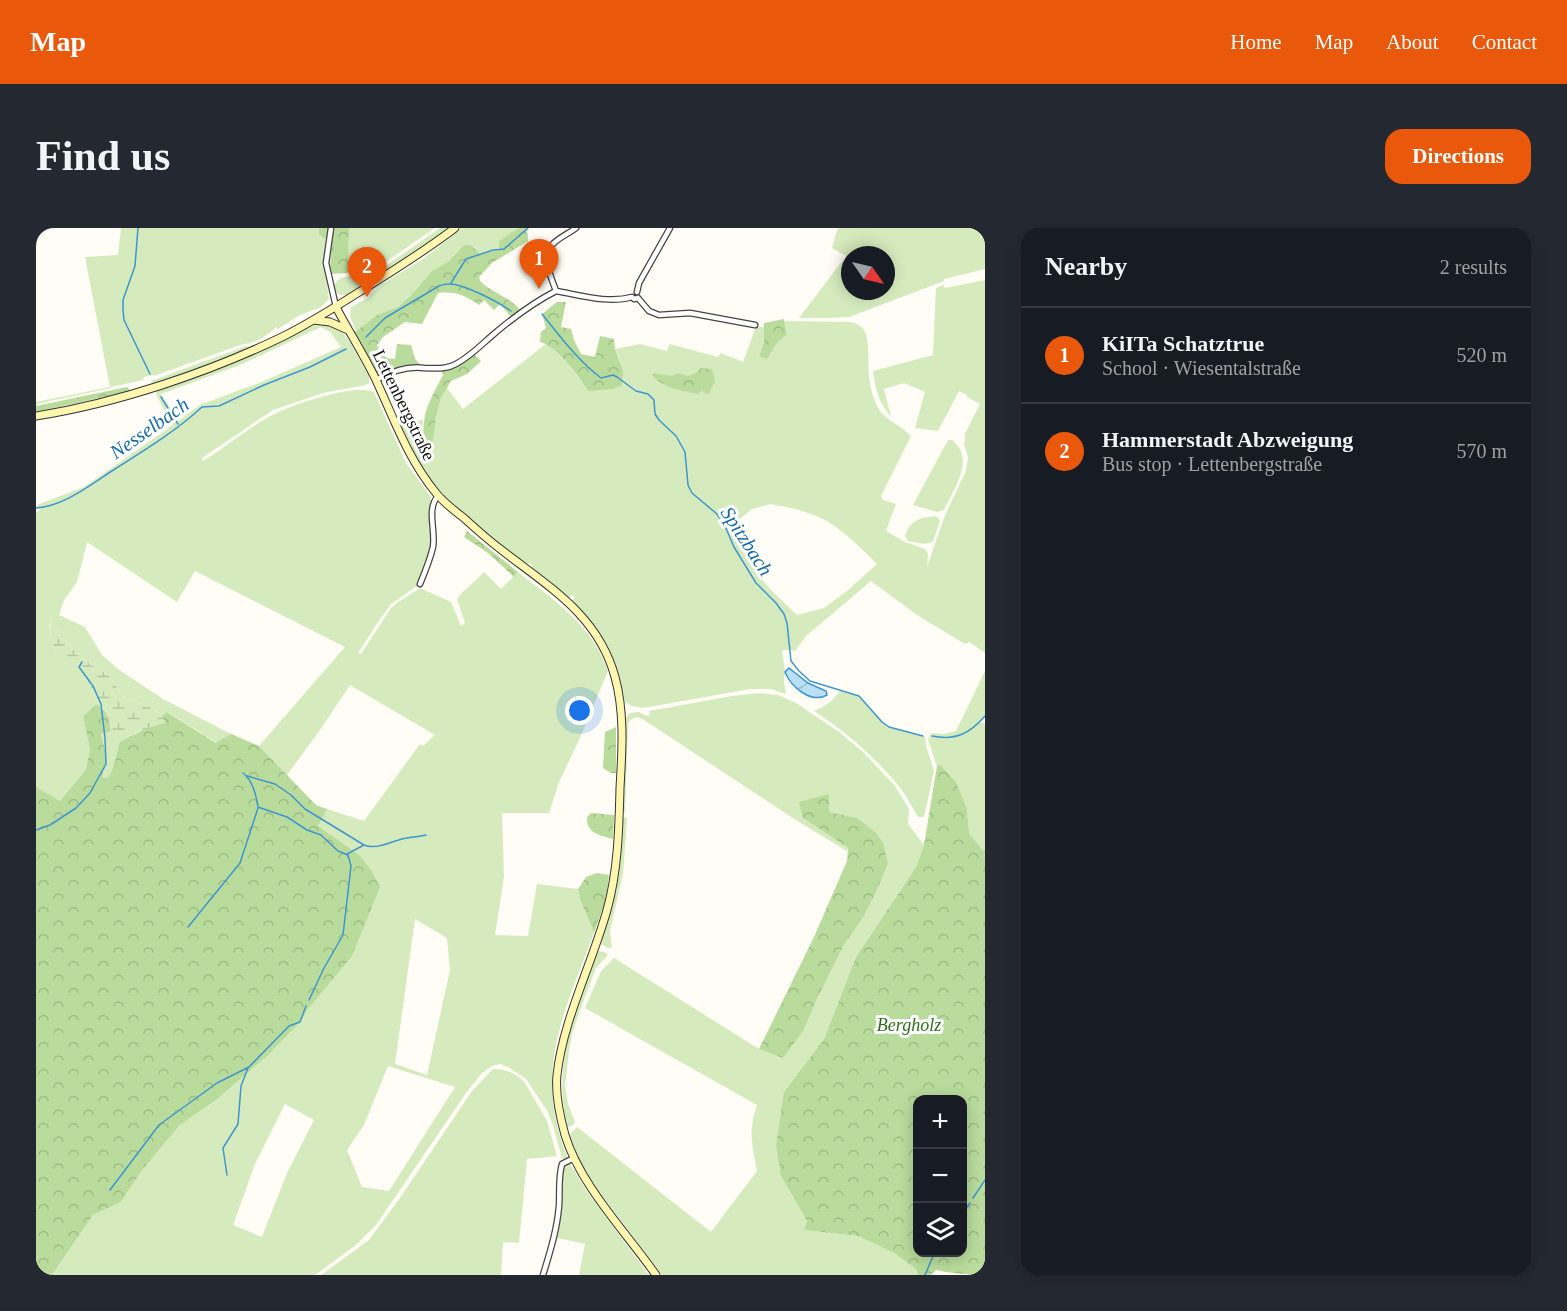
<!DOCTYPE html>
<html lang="en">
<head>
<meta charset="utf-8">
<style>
	body { margin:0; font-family:"Times New Roman",serif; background:#242831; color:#f1f3f6 }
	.controls { position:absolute; right:18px; bottom:18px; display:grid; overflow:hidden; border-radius:12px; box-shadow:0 3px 15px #0003 }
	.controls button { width:54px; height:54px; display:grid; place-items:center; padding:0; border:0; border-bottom:2px solid #363941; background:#171b24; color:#f1f3f6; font:30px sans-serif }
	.compass { position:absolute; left:805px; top:18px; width:54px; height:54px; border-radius:50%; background:#171b24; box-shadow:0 3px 15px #0003; rotate:124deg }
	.you { position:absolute; left:544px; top:483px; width:21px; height:21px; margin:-15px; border:4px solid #fff; border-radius:50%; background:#1a73e8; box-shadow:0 0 0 9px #1a73e833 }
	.badge { display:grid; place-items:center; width:39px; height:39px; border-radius:50%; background:#ea580c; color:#fff; font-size:20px; font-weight:700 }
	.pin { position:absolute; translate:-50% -50px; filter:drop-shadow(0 2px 3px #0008) }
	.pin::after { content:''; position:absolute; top:32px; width:21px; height:18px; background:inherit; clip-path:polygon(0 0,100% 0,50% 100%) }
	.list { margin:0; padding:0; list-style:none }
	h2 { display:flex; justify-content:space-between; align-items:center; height:78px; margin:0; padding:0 24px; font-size:26px }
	h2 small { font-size:20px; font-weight:400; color:#9ea1a6 }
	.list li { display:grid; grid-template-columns:39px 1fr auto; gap:18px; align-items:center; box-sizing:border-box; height:96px; padding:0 24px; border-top:2px solid #363941 }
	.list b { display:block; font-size:22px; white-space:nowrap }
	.list p { margin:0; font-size:20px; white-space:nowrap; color:#9ea1a6 }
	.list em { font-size:20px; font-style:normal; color:#9ea1a6 }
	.icon { flex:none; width:33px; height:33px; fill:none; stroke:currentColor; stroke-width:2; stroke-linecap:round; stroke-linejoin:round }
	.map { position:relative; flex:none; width:949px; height:1047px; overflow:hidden; border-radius:18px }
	header { display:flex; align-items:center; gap:36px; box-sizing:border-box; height:84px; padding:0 30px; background:#ea580c; color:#fff }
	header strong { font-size:28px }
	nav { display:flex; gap:33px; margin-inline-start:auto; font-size:21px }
	.intro { display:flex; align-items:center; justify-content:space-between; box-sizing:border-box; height:144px; padding:0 36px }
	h1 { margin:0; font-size:42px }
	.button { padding:15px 27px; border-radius:18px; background:#ea580c; color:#fff; font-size:21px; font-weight:700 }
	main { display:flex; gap:36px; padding:0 36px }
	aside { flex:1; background:#171b24; border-radius:18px; box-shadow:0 3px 15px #0003 }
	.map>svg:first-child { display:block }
</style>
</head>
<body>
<header>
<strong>Map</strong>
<nav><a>Home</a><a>Map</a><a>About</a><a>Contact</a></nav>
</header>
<div class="intro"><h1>Find us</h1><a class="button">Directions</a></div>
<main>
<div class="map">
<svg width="949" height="1047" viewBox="0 0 949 1047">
	<defs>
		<pattern id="forest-crowns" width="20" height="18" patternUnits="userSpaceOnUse" patternTransform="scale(1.5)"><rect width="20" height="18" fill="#b9dc9c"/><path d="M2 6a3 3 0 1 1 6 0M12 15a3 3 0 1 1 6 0" fill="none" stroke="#9ebc85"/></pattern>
		<pattern id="wetland-marsh" width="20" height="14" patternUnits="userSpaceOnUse" patternTransform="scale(1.5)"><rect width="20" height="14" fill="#d5ebbd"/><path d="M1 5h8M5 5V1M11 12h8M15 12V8" fill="none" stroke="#b6c8a1"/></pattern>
		<pattern id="water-waves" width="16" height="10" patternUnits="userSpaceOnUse" patternTransform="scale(1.5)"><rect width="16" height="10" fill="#b9e0f7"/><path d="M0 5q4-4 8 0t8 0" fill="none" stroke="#9ebfd3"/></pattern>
	</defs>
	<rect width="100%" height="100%" fill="#fffdf5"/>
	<!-- grass -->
	<path fill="#d5ebbd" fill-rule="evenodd" d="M85 0H283V7L290 12 288 35 293 71 285 79 264 87 242 101 240 99C233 107 218 116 207 116L118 148 117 147 108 149 107 152 75 159V160L0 176V174L74 159 49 29 82 27Z
		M313 0H399L348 35 336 40 312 45Z
		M404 0H412L380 24 311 67H304L300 64 298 57 301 53 305 50 342 41 351 37Z
		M426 0H482L463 13V20L443 26 435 17H428L413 33 396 43 378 64 362 79 341 87 320 103 314 88 315 79 332 70 343 58 387 31Z
		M803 0H949V41L908 51V53L813 89 793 90H763L810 28 796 20 801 2ZM814 27H850V63H814Z
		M949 52V425L933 414 929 416 881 387 835 353 770 408 759 423 755 422H746L749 444 748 453 750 466 735 461H714L607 480 595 478 589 474C580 426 571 407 536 373L539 369 536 367 532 370 496 341V337L494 335 491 337 445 302 407 267 408 266C385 248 373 220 361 194L387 192 386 203 397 204 405 170 411 160 427 181 511 115 532 136 552 163 584 133 579 121 604 116 631 123 634 116 682 129 685 125 707 134 720 99H728V114L723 128 751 106 749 93 815 94C820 96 824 97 827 101 835 111 831 135 833 148 834 158 837 171 842 180 850 193 865 197 875 208L845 268 847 272 860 276 850 303 869 314 889 321 892 326 891 339 909 287 930 243 932 229 928 216 929 212V206L944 176 931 169V167L923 163 902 203 879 200 889 164 868 155 848 161 855 189C842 172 840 164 837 143L897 127 900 60 907 57 909 60ZM734 276C752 279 772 283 789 292 807 302 827 322 841 336L811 363 788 380 761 387C729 357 707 338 702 292L716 281Z
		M285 95 296 96 306 103 315 116 333 148V155L330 157 287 165 237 182 166 230V232L167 233C187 221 205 206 224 194 247 180 272 172 297 166 310 163 325 159 338 164L370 235 395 269 394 295 396 315 388 343 381 358 355 376 344 391 322 425 325 426 355 380 361 375 384 360 415 374 425 398 429 395 421 371C425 364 441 352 448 344L465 361 482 344C511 367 544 389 562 421 566 428 569 436 572 443L543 512 523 554 513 585H466L468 649 459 707 492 708 501 656 542 661 544 671 558 705C528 785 496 844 532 931L529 932 526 930 517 897 512 884 490 851 472 839 464 836 456 838 446 845 430 865 340 997 320 1017 279 1047H16L57 987 85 974 107 941 143 898 180 872 265 793 272 781 322 626 281 598 291 581 328 593 384 516 387 518 399 507 314 457 284 502 251 547 223 518 309 419 159 343 141 374 51 314 41 354 28 372 23 387 49 399 66 427 82 441 127 471 195 506 181 515 132 484 127 487 109 477 86 468 73 447 58 439 43 428 21 403 14 399 15 388 13 400 21 429 43 444 54 457 61 476 47 488 54 522 50 541 24 573 0 560V284L4 283 1 277 48 259 137 197 128 182 120 166 121 163 201 133 280 96ZM285 99 294 104 305 119 223 155 164 177 142 193 125 166 204 137ZM379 691 411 710 414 742 391 847 359 836ZM352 838 419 859 353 963 326 959 311 922 328 897ZM249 876 278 892 251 945 226 1009 197 997 219 936Z
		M210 118 213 119 178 135 118 156 115 153Z
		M912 212H916C940 231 918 260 908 282L901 284 877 277Z
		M900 288 904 292 897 314 889 316 872 313 869 308C875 291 883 290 900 288Z
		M949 443V487L944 493 949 496V621L947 624 933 605 931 581 904 538H901L892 512 895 505 907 506 920 503Z
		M804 463 823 468 846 494 853 499 889 509 890 518 898 543 888 589H882C876 579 870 567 862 557 838 528 810 504 778 483 791 478 796 473 804 463Z
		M723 465 742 467 760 475 803 504 827 524 859 558 873 581 872 596 888 617 880 639 820 729 788 811 748 864 745 948 771 993 768 1002 822 1008 858 1025 880 1041 882 1047H626L555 953 542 929 533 907 541 899 675 1004 721 943C716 916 712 904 721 877L549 780 565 743 578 730 723 821 747 830 780 773 808 717 828 688 841 662 852 636 821 590 793 584V568L767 590 812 620 811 623 763 594 608 492 601 489 595 491 592 496 589 584H587L589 491 594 485 603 484 611 488 614 487 613 483 696 468Z
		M76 503 86 507C82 518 78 541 72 550L66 549 71 530 65 505Z
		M586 589 591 590 587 646 574 703 576 720H572L565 716 582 645Z
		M562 723 569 724 572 727 560 740 544 782 536 806 533 823 529 858 532 876 539 894 536 898 531 899C516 833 540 784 562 723Z
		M457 841C469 841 481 845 489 855L511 893 521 928 491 931 483 1015 467 1014 465 1047H285L333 1012 366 967 436 863Z
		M533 936H534L552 965 613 1047H543L549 1016 521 1010 523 1000 526 946 528 940Z"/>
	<!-- forest -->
	<path fill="url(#forest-crowns)" fill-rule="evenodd" d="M283 0H313L312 45 294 46 295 15 283 7Z
		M482 0H491L492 13 456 35 443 49 444 53C457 66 473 68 485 83L476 90 464 76 458 82 448 72 443 77C428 67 420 63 402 65L386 96 369 94 347 109 341 117C345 127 349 131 359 131L361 116 375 117 379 131 387 139 364 142 340 152 314 103H320L341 87 362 79 378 64 396 43 413 33 428 17H435L444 26 463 21V13Z
		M521 74H530L525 99 535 101 538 112 545 126 559 129 564 108 578 111 579 121 587 143 586 158 576 161 552 163C544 150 519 116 504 114L505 104 510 100 506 86Z
		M748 91 751 106 740 116 731 131 723 128 728 114V95Z
		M437 125 445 133 431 146 415 153 405 170 400 190 396 219 393 222 389 221C384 187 392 176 407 147L405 141Z
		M665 140 676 141 679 153 673 165 670 166 666 162 662 166C647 163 626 160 616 147L618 145 635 148 642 145 652 148 660 145Z
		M91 159 95 163 0 184V178Z
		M431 303 482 344 478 349 452 325 428 309Z
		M61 476 71 485 76 503 65 506 71 530 66 549 72 550C78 541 81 523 84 513L105 503 131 484 180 515 195 506 223 518 280 577 291 581 282 598 322 626 335 642 344 659 316 728 272 781 265 793 234 825 180 872 143 898 107 941 85 974 57 987 16 1047H0V559L24 573 50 541 54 522 47 488Z
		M580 499V545H575L567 540 569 504Z
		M904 537 920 554 931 581 933 605 947 623 949 621V1046C932 1047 917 1046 900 1042L895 1047H882L880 1041 858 1025 822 1008 768 1002 771 993 745 948 740 917 748 864 788 811 820 729 880 639 888 617 901 538ZM882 872H927V1024H882Z
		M792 566 793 568V584L821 590 839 604 847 615 852 636 841 662 828 688 808 717 780 773 767 803 747 830 723 821 778 709 811 633 812 620 767 590 763 574Z
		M555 585 578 587 577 611C563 607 550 605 551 589Z
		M561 645 573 647 570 671 558 705 544 671 542 661 550 649Z"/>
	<!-- wetland -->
	<path fill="url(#wetland-marsh)" d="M13 399 21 403 43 428 58 439 73 447 86 468 109 477 127 487 129 495 103 503 84 513 77 514 71 484 61 476 54 457 43 444 21 430Z"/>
	<!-- water -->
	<path fill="url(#water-waves)" stroke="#3f96cf" stroke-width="1.5" d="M753 440 772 455 790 463 791 467C775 476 755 459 749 444Z"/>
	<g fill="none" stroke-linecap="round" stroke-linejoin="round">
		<!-- stream -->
		<path stroke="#3f96cf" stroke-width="1.5" d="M102 0 99 38 87 72V82L88 92 114 146
			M415 55 430 31 457 22 468 21 492 0
			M506 86C524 108 542 133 565 150L577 147 581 149 600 163 612 166 618 172 619 186 623 192 640 208 649 224 652 257 656 265 681 286 689 298 698 319 720 355 740 375 748 386 751 395 755 433 763 443 774 453 823 468 846 494 853 499 887 508
			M330 109 349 90 403 58C406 57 409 56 412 56 427 55 462 74 475 83
			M125 169 142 196
			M0 280C29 278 55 256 79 241 109 222 140 203 166 179L183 178 228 157 274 139 310 121
			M896 508C920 513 934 505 949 488
			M207 545C217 553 220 567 222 579L251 589 271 602 285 607 302 623 312 627 315 638 307 707 288 740 273 772
			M211 548 239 556 255 567 269 581 328 617
			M0 602 14 597 40 580 54 565 70 536 69 510 65 476 57 458 43 439 46 434
			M311 626 328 617C340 622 354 614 366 611 374 609 382 609 390 607
			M152 699 204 635 222 580
			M191 947 187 920 202 896 205 858 212 840
			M74 962 123 897 181 855 213 839 253 798 264 794 270 778
			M937 970 949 952
			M927 985 934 975
			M889 1047 899 1024"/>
		<defs>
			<path id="street" d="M295 0 290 35 300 79
				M520 63C515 49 506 31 516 17 522 10 532 6 540 0
				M601 64 603 55 634 0
				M602 70 613 83 623 87 654 85 719 97
				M340 152C354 144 372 138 388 140 399 140 409 142 420 136 435 128 446 116 459 105 477 90 500 73 520 63 544 67 572 76 596 69L598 71 602 70
				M384 356C389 344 394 332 397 319 400 303 390 281 402 268
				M507 1047C514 1024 521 1002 523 978 524 964 522 950 526 936L538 930"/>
			<path id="secondary" d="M300 79C313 104 328 127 340 152 358 191 372 231 400 265 408 275 419 283 429 291 440 301 451 311 463 320 511 358 562 386 579 449 589 485 586 524 584 560 583 600 582 643 571 682 556 736 527 792 521 847 519 867 524 889 529 907 544 957 590 1004 620 1047
				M277 92 294 94 312 102
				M0 188C82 175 174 144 248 108 280 92 309 73 339 54 366 37 393 20 419 0"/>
		</defs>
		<!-- street casing -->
		<use href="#street" stroke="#444" stroke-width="7"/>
		<!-- secondary casing -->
		<use href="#secondary" stroke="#333" stroke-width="9"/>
		<!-- street -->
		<use href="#street" stroke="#fff" stroke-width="4.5"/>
		<!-- secondary -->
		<use href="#secondary" stroke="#fff6b0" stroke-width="7"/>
	</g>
	<g text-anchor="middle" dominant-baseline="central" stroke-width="6" stroke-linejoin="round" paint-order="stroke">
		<!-- street labels -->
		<g font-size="18" fill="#111" stroke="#fff">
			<text transform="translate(368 177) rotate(64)">Lettenbergstraße</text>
		</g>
		<!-- park labels -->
		<g font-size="18" font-style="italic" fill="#2f6b1f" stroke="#fff">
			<text x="873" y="797">Bergholz</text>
		</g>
		<!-- water labels -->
		<g font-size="20" font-style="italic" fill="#1768a6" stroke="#fff">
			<text transform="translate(113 200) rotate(-35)">Nesselbach</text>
			<text transform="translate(711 313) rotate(57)">Spitzbach</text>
		</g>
	</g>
</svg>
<div class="controls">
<button>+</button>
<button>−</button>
<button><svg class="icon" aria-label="layers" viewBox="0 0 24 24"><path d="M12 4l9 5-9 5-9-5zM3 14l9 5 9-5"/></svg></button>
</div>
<svg class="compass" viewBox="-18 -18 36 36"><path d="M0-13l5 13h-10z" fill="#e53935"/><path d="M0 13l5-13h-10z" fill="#9ea1a6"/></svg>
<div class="you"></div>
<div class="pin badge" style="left:503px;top:61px">1</div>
<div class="pin badge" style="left:331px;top:69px">2</div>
</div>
<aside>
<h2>Nearby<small>2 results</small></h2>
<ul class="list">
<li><span class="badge">1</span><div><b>KiITa Schatztrue</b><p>School · Wiesentalstraße</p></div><em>520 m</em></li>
<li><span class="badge">2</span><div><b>Hammerstadt Abzweigung</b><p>Bus stop · Lettenbergstraße</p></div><em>570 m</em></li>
</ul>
</aside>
</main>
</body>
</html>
